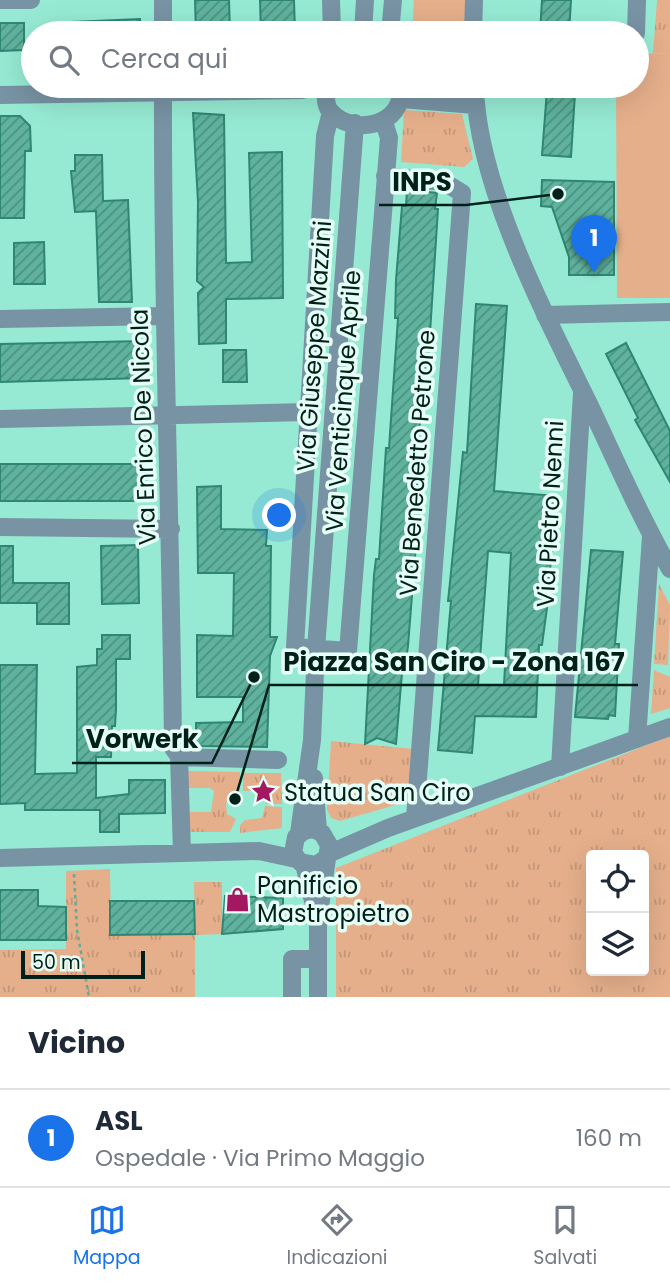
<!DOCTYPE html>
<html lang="it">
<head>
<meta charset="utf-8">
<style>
	body { margin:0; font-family:Poppins,sans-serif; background:#f2f2f3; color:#1f2937 }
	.controls { position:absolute; right:21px; bottom:21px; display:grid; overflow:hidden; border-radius:7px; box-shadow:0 7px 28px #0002 }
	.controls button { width:63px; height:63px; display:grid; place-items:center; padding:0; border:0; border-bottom:2px solid #e0e1e3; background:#fff; color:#1f2937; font:35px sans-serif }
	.scale { position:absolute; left:21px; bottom:18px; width:124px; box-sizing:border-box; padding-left:7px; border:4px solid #00211a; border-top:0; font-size:19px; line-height:24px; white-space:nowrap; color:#00211a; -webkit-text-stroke:5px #e6fef6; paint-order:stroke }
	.you { position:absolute; left:280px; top:516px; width:24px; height:24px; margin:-18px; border:5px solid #fff; border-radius:50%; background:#1a73e8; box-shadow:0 0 0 10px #1a73e833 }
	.badge { display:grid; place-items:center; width:46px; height:46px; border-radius:50%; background:#1a73e8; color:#fff; font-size:23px; font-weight:700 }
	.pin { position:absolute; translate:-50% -58px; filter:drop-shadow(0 2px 4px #0008) }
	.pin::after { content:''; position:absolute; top:37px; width:24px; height:21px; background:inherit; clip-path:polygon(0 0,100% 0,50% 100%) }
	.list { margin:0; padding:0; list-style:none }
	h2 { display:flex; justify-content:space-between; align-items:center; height:91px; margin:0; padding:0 28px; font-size:30px }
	h2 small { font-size:23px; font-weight:400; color:#747a83 }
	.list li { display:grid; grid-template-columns:46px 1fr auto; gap:21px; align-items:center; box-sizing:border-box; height:98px; padding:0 28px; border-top:2px solid #e0e1e3 }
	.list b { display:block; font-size:26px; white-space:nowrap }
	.list p { margin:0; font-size:23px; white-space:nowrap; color:#747a83 }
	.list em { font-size:23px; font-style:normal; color:#747a83 }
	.icon { flex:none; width:38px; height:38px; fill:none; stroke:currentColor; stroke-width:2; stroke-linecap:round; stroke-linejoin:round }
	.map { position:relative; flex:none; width:670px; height:997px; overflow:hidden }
	.search { position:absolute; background:#fff; box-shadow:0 7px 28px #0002; left:21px; right:21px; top:21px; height:77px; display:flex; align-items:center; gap:18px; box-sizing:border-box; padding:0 24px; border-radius:38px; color:#747a83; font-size:26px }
	.sheet { height:189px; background:#fff }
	nav { display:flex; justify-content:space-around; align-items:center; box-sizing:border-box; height:98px; border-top:2px solid #e0e1e3; background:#fff; font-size:19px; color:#747a83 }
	nav a { display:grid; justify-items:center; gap:4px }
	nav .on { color:#1a73e8 }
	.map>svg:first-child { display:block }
</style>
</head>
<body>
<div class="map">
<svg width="670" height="997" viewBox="0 0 670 997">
	<defs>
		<pattern id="grass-tufts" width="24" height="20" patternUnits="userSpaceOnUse" patternTransform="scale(1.75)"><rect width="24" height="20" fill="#e5af8b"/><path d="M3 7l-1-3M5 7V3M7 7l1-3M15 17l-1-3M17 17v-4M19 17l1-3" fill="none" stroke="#c39677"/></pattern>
		<pattern id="building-hatch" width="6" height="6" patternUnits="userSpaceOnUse" patternTransform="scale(1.75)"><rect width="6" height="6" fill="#5fb39e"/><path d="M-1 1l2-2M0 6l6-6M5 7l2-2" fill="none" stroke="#4c9180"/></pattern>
	</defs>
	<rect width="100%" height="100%" fill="#96ead3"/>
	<!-- grass -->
	<path fill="url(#grass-tufts)" fill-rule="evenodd" d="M657 0H670V54L653 53Z
		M404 110 462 114 473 159 464 167 401 162Z
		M659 584 670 605 668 665 654 664Z
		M654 670 670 677V708L651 714Z
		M670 736V997H336V868ZM591 855H644V971H591Z
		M331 741 414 749 409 801 340 821 331 818 327 809Z
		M188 771 240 772V791L230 794 226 804 227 814 236 819 230 832H189V812H211L214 791 210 788H188Z
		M243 773H281L282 804H265L271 792 262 783 254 791H243Z
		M265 806 282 807V828L240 833V825L245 820 262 818Z
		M110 869 111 935 195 934 194 882H222V934L195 935V997H0V950L66 949V871Z"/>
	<!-- garden -->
	<path fill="#e5af8b" d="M414 0H465V33H412Z
		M637 53 670 54V298H617L616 86H637Z"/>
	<!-- building -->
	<path fill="url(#building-hatch)" stroke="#2e8673" stroke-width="2" fill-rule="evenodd" d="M195 0H229L230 33H196Z
		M260 0H294L295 33H261Z
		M542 0H571L569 33H540Z
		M140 19V33H73L72 22Z
		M0 23H24V50L0 51Z
		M547 90 575 93 571 157 542 155Z
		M193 113 224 115 226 263 252 262 249 153 282 152 283 298 226 299V343L199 344 198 293 204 287 197 281 198 202Z
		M0 116H20L30 126 31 151H25L24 218H0Z
		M75 155H102L103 201 128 200 132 302H99L96 211 75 212 71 171H75Z
		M542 180 614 182V275H569V257L552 207 541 206Z
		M407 190 437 193 435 209H438L426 395 422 394 418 449 416 507H419L408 646 404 673H402L396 744 377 738 365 744 374 575 376 559H379L386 448H389L398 318H395L396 280 402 206H406Z
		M44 242 45 284H14V243Z
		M476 304 507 306 494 491 556 496 547 608 542 645H539L536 717 475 716 472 753 438 750 451 601H448L450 582 463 452 467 453ZM488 551 511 553 504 685H478Z
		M144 341V378L0 382V344Z
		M626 343 670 431V482L635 420 638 418 606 354Z
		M223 350H246L247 382H223Z
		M0 464H146V501H0Z
		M221 486V529L267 530 266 546H271L270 637H277L270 656 267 747 196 746V723L243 722V697H197V635L233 636 234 573H198L197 487Z
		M138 545 139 603 102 604 101 546Z
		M0 546H13V583H69V624H37V603H0Z
		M591 550 623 552 615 644H619L615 716 609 715 608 719 575 717Z
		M102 635H130V659H116V709L115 726H112L111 757H96V798L129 794V780H165V813L119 814V832H100V810H25V803L0 804V665H37L35 774 77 773V667L97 665V649H102Z
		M0 890H38V906L66 907V940H0Z
		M225 896 283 898V929L222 934Z
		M110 901H194L195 934 110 935Z"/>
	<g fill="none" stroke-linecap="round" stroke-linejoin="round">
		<!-- path -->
		<path stroke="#66a997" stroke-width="2.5" stroke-dasharray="3.5 3.5" stroke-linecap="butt" d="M74 874 77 930 89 997"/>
		<!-- minor -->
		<path stroke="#7893a4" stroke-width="18" d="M0 0H31
			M331 0 332 33
			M163 33V0
			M363 33 365 0
			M390 33 393 0
			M473 33 474 0
			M636 33 637 0
			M163 86C162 307 171 527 173 748L179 756 182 853
			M326 86C326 95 324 105 331 112 352 136 405 127 401 86
			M475 86C477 186 546 316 590 406 616 461 640 517 670 569
			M0 95 303 90
			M401 99 475 105
			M331 112 325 136 295 647 348 651 389 138 384 122
			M385 176 444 182 462 193 415 818
			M545 315 670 312
			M0 319 163 316
			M0 419 308 412
			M0 527 171 529
			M637 739 651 536
			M179 757 278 760
			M560 767 582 393
			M314 778 318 831
			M299 833 312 740 316 649 355 123
			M328 854 388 828 670 727
			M0 858 259 851 296 859
			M304 864 318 921V997
			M318 921 329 845 322 833 313 829 304 831 296 837 293 853 300 862 316 865 325 859
			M292 997V959H318"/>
	</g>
	<!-- icons -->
	<defs>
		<symbol id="sight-bare" viewBox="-9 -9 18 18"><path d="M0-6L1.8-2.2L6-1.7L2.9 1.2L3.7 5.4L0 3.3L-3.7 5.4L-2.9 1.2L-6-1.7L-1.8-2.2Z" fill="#a31861" stroke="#e6fef6" stroke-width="2.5" paint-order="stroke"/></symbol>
		<symbol id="shop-bare" viewBox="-9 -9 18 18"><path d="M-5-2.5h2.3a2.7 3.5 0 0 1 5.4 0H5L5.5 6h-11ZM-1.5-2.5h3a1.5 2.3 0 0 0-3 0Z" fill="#a31861" stroke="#e6fef6" stroke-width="2.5" paint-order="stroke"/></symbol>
	</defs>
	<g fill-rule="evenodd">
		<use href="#sight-bare" x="246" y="774" width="35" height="35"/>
		<use href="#shop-bare" x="220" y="882" width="35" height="35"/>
	</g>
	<g text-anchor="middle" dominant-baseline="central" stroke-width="7" stroke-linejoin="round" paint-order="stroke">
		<!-- street labels -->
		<g font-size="24" fill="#00211a" stroke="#e6fef6">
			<text transform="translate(314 346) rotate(-86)">Via Giuseppe Mazzini</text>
			<text transform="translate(343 401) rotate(-86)">Via Venticinque Aprile</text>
			<text transform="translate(143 427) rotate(-92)">Via Enrico De Nicola</text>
			<text transform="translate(417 463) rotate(-86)">Via Benedetto Petrone</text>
			<text transform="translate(550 514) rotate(-87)">Via Pietro Nenni</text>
		</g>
		<!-- poi labels -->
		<g font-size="24" fill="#00211a" stroke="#e6fef6" text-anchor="start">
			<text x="284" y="792">Statua San Ciro</text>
			<text x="257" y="885">Panificio<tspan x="257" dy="28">Mastropietro</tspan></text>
		</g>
	</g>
	<!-- callouts -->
	<path fill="none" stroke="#00211a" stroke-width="2.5" d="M558 194L466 205H379M235 799L269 685H638M254 677L212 763H72"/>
	<g fill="#00211a" stroke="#e6fef6" stroke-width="2.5">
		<circle cx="558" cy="194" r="7"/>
		<circle cx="235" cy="799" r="7"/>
		<circle cx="254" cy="677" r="7"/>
	</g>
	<g font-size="26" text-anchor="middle" font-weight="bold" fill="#00211a" stroke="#e6fef6" stroke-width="7" stroke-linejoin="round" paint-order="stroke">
		<text x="422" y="191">INPS</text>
		<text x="454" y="671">Piazza San Ciro - Zona 167</text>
		<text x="142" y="748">Vorwerk</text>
	</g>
</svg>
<div class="controls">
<button><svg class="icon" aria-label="locate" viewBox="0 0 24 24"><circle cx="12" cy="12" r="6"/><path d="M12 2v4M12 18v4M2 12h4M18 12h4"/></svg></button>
<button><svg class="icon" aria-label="layers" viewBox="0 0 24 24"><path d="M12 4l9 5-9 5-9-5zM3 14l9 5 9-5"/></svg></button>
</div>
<div class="scale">50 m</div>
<div class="you"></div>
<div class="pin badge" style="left:594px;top:273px">1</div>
<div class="search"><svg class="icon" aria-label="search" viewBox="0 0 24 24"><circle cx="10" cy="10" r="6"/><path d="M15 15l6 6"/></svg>Cerca qui</div>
</div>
<section class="sheet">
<h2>Vicino<small></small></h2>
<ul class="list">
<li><span class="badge">1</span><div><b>ASL</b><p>Ospedale · Via Primo Maggio</p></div><em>160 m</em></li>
</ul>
</section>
<nav>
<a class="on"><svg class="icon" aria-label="map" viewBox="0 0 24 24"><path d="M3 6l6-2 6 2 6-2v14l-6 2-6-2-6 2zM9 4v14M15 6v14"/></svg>Mappa</a>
<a><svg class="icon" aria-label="directions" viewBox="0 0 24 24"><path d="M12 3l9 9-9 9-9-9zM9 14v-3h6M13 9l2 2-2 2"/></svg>Indicazioni</a>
<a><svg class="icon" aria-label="saved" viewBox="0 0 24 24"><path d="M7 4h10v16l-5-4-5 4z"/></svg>Salvati</a>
</nav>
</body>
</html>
